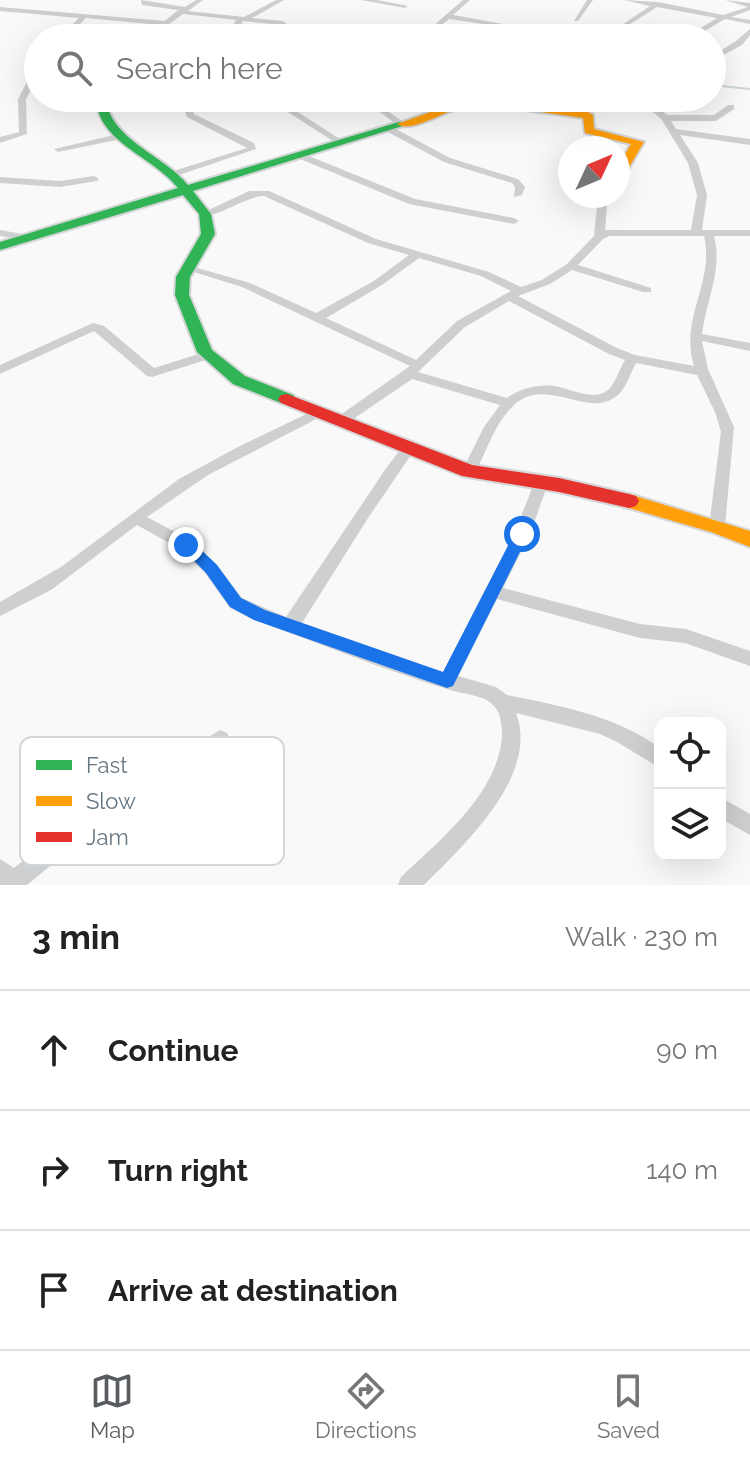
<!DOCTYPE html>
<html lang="en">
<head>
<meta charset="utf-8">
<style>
	body { margin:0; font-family:Raleway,sans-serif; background:#f2f2f2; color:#222 }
	.controls { position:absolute; right:24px; bottom:24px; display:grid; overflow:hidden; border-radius:16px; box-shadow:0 8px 32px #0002 }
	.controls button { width:72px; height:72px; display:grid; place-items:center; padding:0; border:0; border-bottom:2px solid #e0e0e0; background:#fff; color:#222; font:40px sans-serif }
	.compass { position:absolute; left:558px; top:136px; width:72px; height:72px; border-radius:50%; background:#fff; box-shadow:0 8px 32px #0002; rotate:46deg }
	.stop { position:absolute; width:24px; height:24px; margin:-18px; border:6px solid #1a73e8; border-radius:50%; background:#fff }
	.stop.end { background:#1a73e8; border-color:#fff; box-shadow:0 2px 8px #0008 }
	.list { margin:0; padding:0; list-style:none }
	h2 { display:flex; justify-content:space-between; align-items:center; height:104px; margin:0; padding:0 32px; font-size:34px }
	h2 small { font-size:26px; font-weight:400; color:#767676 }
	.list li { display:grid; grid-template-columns:52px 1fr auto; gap:24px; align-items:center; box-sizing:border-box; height:120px; padding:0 32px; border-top:2px solid #e0e0e0 }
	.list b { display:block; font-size:30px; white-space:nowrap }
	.list em { font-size:26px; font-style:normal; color:#767676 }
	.icon { flex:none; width:44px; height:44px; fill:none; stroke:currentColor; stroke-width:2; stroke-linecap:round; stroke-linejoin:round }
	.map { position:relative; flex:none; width:750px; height:885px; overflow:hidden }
	.search { position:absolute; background:#fff; box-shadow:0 8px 32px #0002; left:24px; right:24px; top:24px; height:88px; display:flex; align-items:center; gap:20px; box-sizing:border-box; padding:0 28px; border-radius:44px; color:#767676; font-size:30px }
	.sheet { height:464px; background:#fff }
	nav { display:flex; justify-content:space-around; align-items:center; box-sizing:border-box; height:112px; border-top:2px solid #e0e0e0; background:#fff; font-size:22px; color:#767676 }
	nav a { display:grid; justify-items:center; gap:4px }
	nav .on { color:#585c60 }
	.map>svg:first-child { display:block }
</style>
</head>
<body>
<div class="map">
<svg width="750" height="885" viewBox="0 0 750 885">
	<rect width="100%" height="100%" fill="#f9f9f9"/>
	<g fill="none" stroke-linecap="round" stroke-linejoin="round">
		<!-- stream -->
		<path stroke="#ced6d9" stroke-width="2" d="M376 33 396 38
			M712 85 750 89"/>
		<defs>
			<path id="fast" d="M96 98H106C109 139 164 155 188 185L399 122 409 124 193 191 211 214 215 234 190 277 189 295 212 350 245 376 293 395 296 399 293 403H281L233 384 197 352 175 295 176 277 201 234 199 214 183 195 0 250V242L178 188C153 156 98 143 96 98Z"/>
			<path id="slow" d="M458 102 525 104 588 112 593 115 594 129 644 142 624 176 618 180V166L631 144 585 133 583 118C551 114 486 102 457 109 441 113 411 133 397 124Z
				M629 494 750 531V547L711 532 622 506 619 501 622 496Z"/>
			<path id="jam" d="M287 394 472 465 559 478 629 494 636 496 639 501 636 506 629 508 559 492 462 476 281 403 278 399 281 395Z"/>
		</defs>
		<!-- fast casing -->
		<use href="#fast" stroke="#d5d6d7" stroke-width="4"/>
		<!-- slow casing -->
		<use href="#slow" stroke="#d5d6d7" stroke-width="4"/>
		<!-- jam casing -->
		<use href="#jam" stroke="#d5d6d7" stroke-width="4"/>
		<!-- street -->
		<path fill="#cecfd0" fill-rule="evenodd" d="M141 0 185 7 196 0H203L188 11 244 17 276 0H284L252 18 283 21 290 27 288 38H280L283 27 281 25 243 21 236 36 232 38 228 36 236 20 183 14 150 38H141L160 25 86 18 66 38H58L79 18 0 11V7L165 21 178 10 142 5Z
			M361 0H377L408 6 405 8Z
			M463 0H470L453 15 520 27 517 29 449 19 439 27 440 32 456 38 435 34 433 26Z
			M587 0H593L578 21H574Z
			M624 0 658 2 723 15 748 7 725 0 750 3V10L731 17 750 20V24L725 19 693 38H684L717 18 657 7 624 28 622 25 650 6Z
			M750 29V35L742 45 712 61V56L736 41Z
			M38 67V76L26 99 27 134 0 143V137L19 132 18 99 34 69Z
			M180 98H188L194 114 254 143 256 149 176 176H170V172L247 148 187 117Z
			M266 98H276L343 141 336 143Z
			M361 98H370L407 125 400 127Z
			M414 98H424L444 112 437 114Z
			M623 98 650 100 667 115H714L728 105H734V109L716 121H671L676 129 750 139V145L680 135 698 163 707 195 702 230H750V236H714C723 270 706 300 702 334L750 343V351L702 341 708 369 734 427 725 526 722 530H712L709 526 721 432 715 412 697 375 636 363C631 372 626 388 618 395 588 421 547 374 513 406 495 423 487 450 476 471L469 476 462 471 484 427 500 405 412 379 346 424H336L334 421 336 418 410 366 242 287 181 268 187 265 250 283 316 313 374 281 409 255 368 243 264 196C245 196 214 221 200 214L249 191H269L376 239 489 272 521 287 542 280 567 264 594 236 597 205 602 196H612L607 205 605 230H691L697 195 688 163 662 120 644 104ZM609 236H704C715 283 679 318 694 366L635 355 617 348 518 296 550 284 572 270 643 292H651V288L578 265 603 239ZM419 258 481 276 511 291 457 321 416 360 326 318 382 285ZM509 301 609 354 625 360C620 368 616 381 610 388 596 403 572 389 555 386 538 384 521 388 507 398L418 372 465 327Z
			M386 127H392L450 158 518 179 525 187 522 195 514 197 515 187 512 183 444 162 386 131Z
			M123 133 127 136 126 138 58 152 54 149Z
			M293 152H299L415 199 514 218 519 221 514 224 409 204 293 156Z
			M94 176 99 179 97 181 60 187 0 183V177L60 181Z
			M0 230 28 235 33 238 28 241 0 236Z
			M93 323 104 326 154 368 208 351 214 355 212 358 152 377 147 376 94 331 0 374V365Z
			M319 408 324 409 326 412 324 415 208 475 147 517 192 541 217 565 242 598 286 617 387 467 403 446H413L415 449 413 452 368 518 302 623 443 672 514 534 535 481 542 476 549 481 530 534 503 588 640 624 686 629 750 651V666L685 643 640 638 497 599 458 676 496 687 507 695C560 706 615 715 660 748V768L617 742 600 734 516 713C540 775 464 845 424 885H398L401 877C440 840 498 794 502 736 502 727 501 714 495 707 486 695 463 694 450 690 384 670 319 643 254 620L230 608 205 573 180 549 137 525 51 590 0 616V602L61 567 179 479 236 448Z
			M220 730 227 733 230 739 227 745 90 833 27 885H0V859L14 868 76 819Z
			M720 797 750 814V835L720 818Z"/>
		<!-- fast -->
		<use href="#fast" fill="#30b455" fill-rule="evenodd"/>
		<!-- slow -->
		<use href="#slow" fill="#ff9f0a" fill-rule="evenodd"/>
		<!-- jam -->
		<use href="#jam" fill="#e5322d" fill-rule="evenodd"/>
	</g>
	<!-- route -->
	<path fill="#1a73e8" d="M522 528 529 534 453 686 447 688 254 620 230 607 206 573 179 545 186 539 192 541 217 565 241 598 265 610 443 672 514 534Z"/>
	<!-- legend -->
	<rect x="20" y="737" width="264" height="128" rx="12" fill="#fff" stroke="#d1d6da" stroke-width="2"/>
	<rect x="36" y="760" width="36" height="10" fill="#30b455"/>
	<rect x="36" y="796" width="36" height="10" fill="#ff9f0a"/>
	<rect x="36" y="832" width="36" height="10" fill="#e5322d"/>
	<g font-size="22" fill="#657683">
		<text x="86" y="773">Fast</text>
		<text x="86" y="809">Slow</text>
		<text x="86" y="845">Jam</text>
	</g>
</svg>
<div class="controls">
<button><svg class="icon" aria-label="locate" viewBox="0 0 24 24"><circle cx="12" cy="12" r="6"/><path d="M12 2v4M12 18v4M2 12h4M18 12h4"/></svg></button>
<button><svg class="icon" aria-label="layers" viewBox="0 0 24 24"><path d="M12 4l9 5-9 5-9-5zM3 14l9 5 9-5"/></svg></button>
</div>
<svg class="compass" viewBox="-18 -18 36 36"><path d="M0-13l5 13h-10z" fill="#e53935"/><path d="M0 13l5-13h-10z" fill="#767676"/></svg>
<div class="stop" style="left:522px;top:534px"></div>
<div class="stop end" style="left:186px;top:545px"></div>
<div class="search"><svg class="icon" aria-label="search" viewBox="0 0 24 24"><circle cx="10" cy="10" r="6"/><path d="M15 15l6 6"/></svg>Search here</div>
</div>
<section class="sheet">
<h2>3 min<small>Walk · 230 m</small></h2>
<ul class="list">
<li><svg class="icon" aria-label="ahead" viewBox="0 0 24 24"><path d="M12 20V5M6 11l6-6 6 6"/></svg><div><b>Continue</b></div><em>90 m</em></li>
<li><svg class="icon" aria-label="right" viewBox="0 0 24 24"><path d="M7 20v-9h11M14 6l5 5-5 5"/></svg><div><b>Turn right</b></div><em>140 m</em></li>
<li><svg class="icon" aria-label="arrive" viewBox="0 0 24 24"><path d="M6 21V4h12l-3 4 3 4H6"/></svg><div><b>Arrive at destination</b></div></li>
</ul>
</section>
<nav>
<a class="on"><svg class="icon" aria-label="map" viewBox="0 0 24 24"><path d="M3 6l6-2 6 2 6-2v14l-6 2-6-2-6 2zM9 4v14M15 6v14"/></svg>Map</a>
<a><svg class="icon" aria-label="directions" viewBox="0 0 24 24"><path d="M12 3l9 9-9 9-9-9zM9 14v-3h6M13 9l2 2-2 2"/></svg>Directions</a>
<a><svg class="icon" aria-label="saved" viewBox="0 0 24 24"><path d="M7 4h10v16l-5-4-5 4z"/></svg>Saved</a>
</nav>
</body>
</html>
